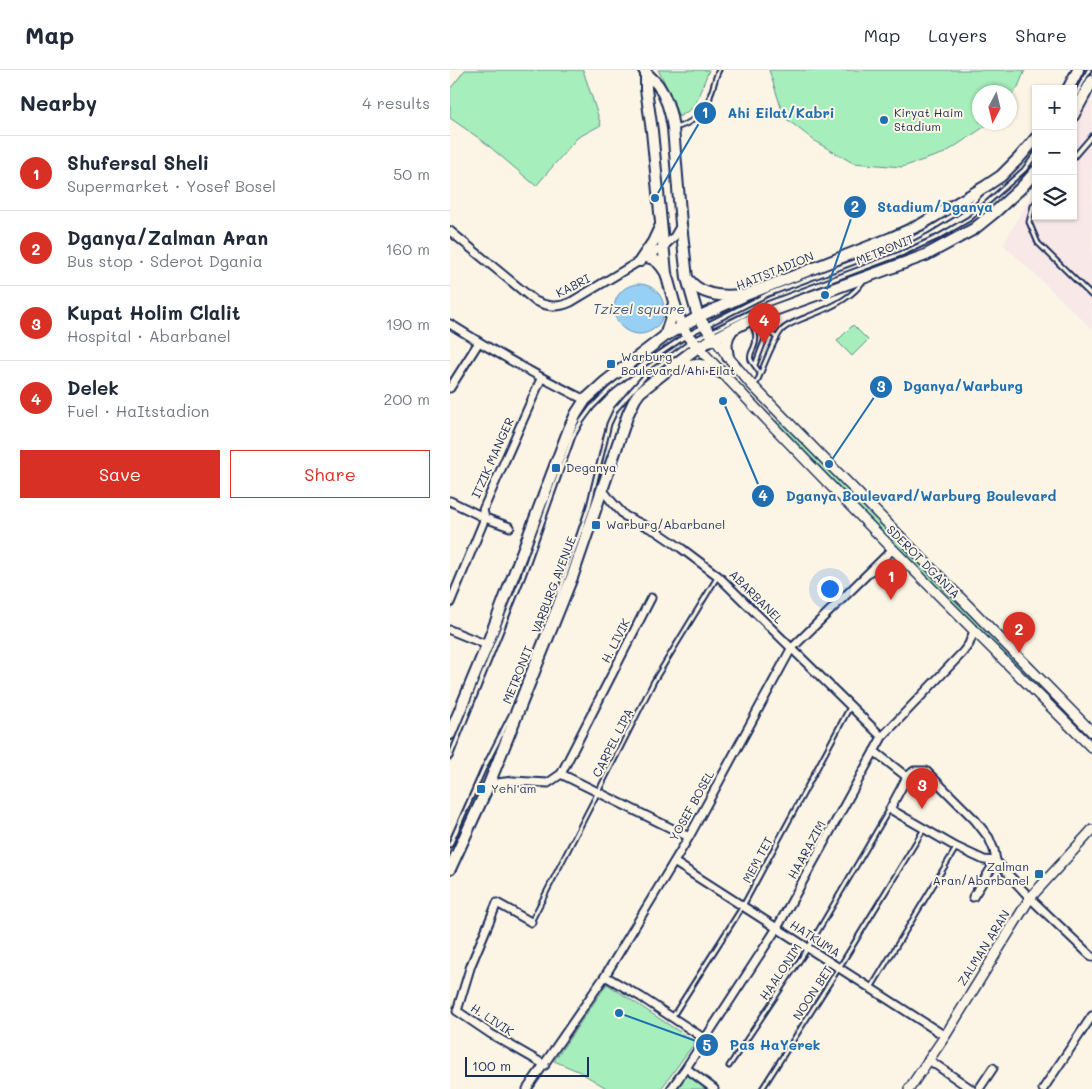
<!DOCTYPE html>
<meta charset="utf-8">
<style>
:root{--surface:#fff;--page:#f6f6f7;--text:#1f2937;--muted:#747a83;--line:#e0e1e3;--accent:#d93025}
body{margin:0;font-family:Mali,sans-serif;background:var(--page);color:var(--text)}
.controls{position:absolute;right:15px;top:15px;display:grid;overflow:hidden;border-radius:0px;box-shadow:0 1px 4px #0004}
.controls button{width:45px;height:45px;display:grid;place-items:center;padding:0;border:0;border-bottom:1px solid var(--line);background:var(--surface);color:var(--text);font:25px sans-serif}
.compass{position:absolute;left:522px;top:15px;width:45px;height:45px;border-radius:50%;background:var(--surface);box-shadow:0 1px 4px #0004;rotate:187deg}
.scale{position:absolute;left:15px;bottom:12px;width:124px;box-sizing:border-box;padding-left:5px;border:2px solid #1b2f5e;border-top:0;font-size:14px;line-height:18px;white-space:nowrap;color:#1b2f5e;-webkit-text-stroke:4px #fcf5e5;paint-order:stroke}
.you{position:absolute;left:379px;top:518px;width:18px;height:18px;margin:-12px;border:4px solid #fff;border-radius:50%;background:#1a73e8;box-shadow:0 0 0 8px #1a73e833}
.badge{display:grid;place-items:center;width:32px;height:32px;border-radius:50%;background:var(--accent);color:#fff;font-size:16px;font-weight:700}
.pin{position:absolute;translate:-50% -41px;filter:drop-shadow(0 1px 2px #0008)}
.pin::after{content:'';position:absolute;top:26px;width:18px;height:15px;background:inherit;clip-path:polygon(0 0,100% 0,50% 100%)}
.list{margin:0;padding:0;list-style:none}
h2{display:flex;justify-content:space-between;align-items:center;height:65px;margin:0;padding:0 20px;font-size:21px}
h2 small{font-size:16px;font-weight:400;color:var(--muted)}
.list li{display:grid;grid-template-columns:32px 1fr auto;gap:15px;align-items:center;box-sizing:border-box;height:75px;padding:0 20px;border-top:1px solid var(--line)}
.list b{display:block;font-size:19px;white-space:nowrap}
.list p{margin:0;font-size:16px;white-space:nowrap;color:var(--muted)}
.list em{font-size:16px;font-style:normal;color:var(--muted)}
.actions{display:flex;gap:10px;padding:15px 20px}
.actions a{flex:1;padding:11px 0;border:1px solid var(--accent);border-radius:0px;text-align:center;font-size:18px;color:var(--accent)}
.actions .main{background:var(--accent);color:#fff}
.icon{flex:none;width:28px;height:28px;fill:none;stroke:currentColor;stroke-width:2;stroke-linecap:round;stroke-linejoin:round}
.map{position:relative;flex:none;width:642px;height:1019px;overflow:hidden}
header{display:flex;align-items:center;gap:30px;box-sizing:border-box;height:70px;padding:0 25px;background:var(--surface);border-bottom:1px solid var(--line)}
header strong{font-size:24px}
nav{display:flex;gap:28px;margin-inline-start:auto;font-size:18px}
main{display:flex}
aside{flex:1;background:var(--surface)}
.map>svg:first-child{display:block}
</style>
<header>
<strong>Map</strong>
<nav><a>Map</a><a>Layers</a><a>Share</a></nav>
</header>
<main>
<aside>
<h2>Nearby<small>4 results</small></h2>
<ul class="list">
<li><span class="badge">1</span><div><b>Shufersal Sheli</b><p>Supermarket · Yosef Bosel</p></div><em>50 m</em></li>
<li><span class="badge">2</span><div><b>Dganya/Zalman Aran</b><p>Bus stop · Sderot Dgania</p></div><em>160 m</em></li>
<li><span class="badge">3</span><div><b>Kupat Holim Clalit</b><p>Hospital · Abarbanel</p></div><em>190 m</em></li>
<li><span class="badge">4</span><div><b>Delek</b><p>Fuel · HaItstadion</p></div><em>200 m</em></li>
</ul>
<div class="actions"><a class="main">Save</a><a>Share</a></div>
</aside>
<div class="map">
<svg width="642" height="1019" viewBox="0 0 642 1019">
<rect width="100%" height="100%" fill="#fcf5e5"/>
<filter id="ink" filterUnits="userSpaceOnUse"><feTurbulence type="fractalNoise" baseFrequency=".02" numOctaves="2"/><feDisplacementMap in="SourceGraphic" scale="10" xChannelSelector="R" yChannelSelector="G"/><feConvolveMatrix kernelMatrix="1 2 1 2 8 2 1 2 1" color-interpolation-filters="sRGB"/></filter>
<g filter="url(#ink)">
<path fill="#f8e8e8" d="M642,20V259L553,174L586,117V146H623V53Z"/>
<path fill="#a6eebb" stroke="#608e8c" d="M15,0H133L151,55L127,68L86,116L33,71L0,48V19Z
M208,0H259L244,37L229,47L213,9Z
M319,0H575L568,17L560,27V22H530V52L538,53L534,57L495,83L452,97L403,93L366,72L334,47Z
M403,255L418,270L402,286L387,271Z
M332,347L642,666V675L323,354Z
M157,914L245,972L211,1019H158L128,1001L104,991Z
M237,1003L258,1019H225Z"/>
<path fill="#96d0f5" stroke="#6590b9" d="M164 239a25 25 0 1 1 50 0a25 25 0 1 1-50 0Z"/>
<g fill="none" stroke-linecap="round" stroke-linejoin="round">
<g stroke="#1b2f5e" stroke-width="7">
<path id="service" d="M623,30L639,0
M224,58C235,56 248,48 255,39C258,35 260,28 261,23C264,16 265,7 269,0
M623,88L642,66
M586,132L583,136L579,152L588,173L642,226
M301,253C306,259 307,270 304,277C302,282 299,285 301,290C303,294 308,299 310,304
M305,259L318,261L327,268
M305,295L318,261
M303,314L307,312C313,298 323,270 332,260C339,253 350,250 359,246C378,239 403,228 413,211
M0,687L73,506L123,366L131,352L142,337L159,320L175,307L237,265L318,224L450,175L477,161L500,147L523,132L530,124
M0,775L34,698L63,641L106,532L139,436L159,354L166,339L180,323L196,305L242,271L317,234L453,183L488,167L519,149L574,100L586,84
M81,852L148,722L204,611L268,506
M421,918L506,778
M223,946L293,836L400,637
M279,996L358,878L439,740
M312,1019L389,898L474,759"/>
</g>
<g stroke="#1b2f5e" stroke-width="11">
<path id="minor" d="M0,161L85,231C98,237 108,238 121,232L213,177L224,167L231,155
M0,254C44,282 89,307 135,330
M0,318L29,272
M152,419L162,432L175,446L206,461L231,478L268,506L432,667
M0,431L35,448L60,457
M0,533L35,448L33,440L91,309
M0,560L37,575
M424,681L457,707L440,739L506,777L534,790L546,791
M111,704L201,528
M457,707L464,701H476L525,750L539,768L544,780L546,791L580,828L642,887
M39,714L63,711L98,713L111,704L239,767
M224,792L495,966
M523,827L546,791
M81,852L47,833L21,895L7,941L41,964L95,995
M155,906L191,927L255,969
M479,990L521,1019
M236,998L264,1019
M77,1019L155,906L239,767L341,579L443,479
M221,1019L236,998L327,858L432,667L513,582L519,574L524,561
M529,1019L543,998
M593,1019L642,946"/>
</g>
<g stroke="#1b2f5e" stroke-width="12">
<path id="tertiary" d="M265,269L278,287L301,314L642,662
M248,277C376,414 509,546 642,678
M459,1019L495,966L580,828L642,760"/>
</g>
<g stroke="#1b2f5e" stroke-width="14">
<path id="secondary" d="M194,0C198,6 204,10 208,15C217,28 221,43 223,58L231,154L237,208L248,247L265,269
M196,3V19L202,61L216,203L224,232L232,256L237,265L248,277
M618,19L628,0
M623,46L642,11
M196,187C206,188 211,195 216,203
M190,191L203,172L210,157
M239,210C251,225 272,227 290,225
M215,266L221,248L223,236
M278,287C276,276 275,269 282,260
M223,297C243,293 255,293 272,303
M0,664L37,575L119,359L126,344L135,330L156,311L215,266L248,247L298,224L441,168L470,155L536,116L551,106L569,88L586,68
M0,799L39,714L123,505L178,344L185,329L190,322L220,298L248,277L296,252L319,242L427,203L476,185L524,159L545,142L571,118L586,101"/>
</g>
<use href="#service" stroke="#fcf5e5" stroke-width="3"/>
<use href="#minor" stroke="#fcf5e5" stroke-width="7"/>
<use href="#tertiary" stroke="#fcf5e5" stroke-width="9"/>
<use href="#secondary" stroke="#fcf5e5" stroke-width="10"/>
</g>
</g>
<g fill="#1f6fb2" stroke="#fcf5e5" stroke-width="2">
<circle cx="434" cy="50" r="5"/>
<rect x="156" y="289" width="10" height="10" rx="2.5"/>
<rect x="101" y="393" width="10" height="10" rx="2.5"/>
<rect x="141" y="450" width="10" height="10" rx="2.5"/>
<rect x="26" y="714" width="10" height="10" rx="2.5"/>
<rect x="584" y="799" width="10" height="10" rx="2.5"/>
</g>
<g text-anchor="middle" stroke-width="4" stroke-linejoin="round" paint-order="stroke">
<g font-size="12" fill="#1b2f5e" stroke="#fcf5e5" text-anchor="start">
<text x="444" y="47">Kiryat Haim<tspan x="444" dy="14">Stadium</tspan></text>
<text x="171" y="291">Warburg<tspan x="171" dy="14">Boulevard/Ahi Eilat</tspan></text>
<text x="116" y="402">Deganya</text>
<text x="156" y="459">Warburg/Abarbanel</text>
<text x="41" y="723">Yehi'am</text>
<text x="579" y="801" text-anchor="end">Zalman<tspan x="579" dy="14">Aran/Abarbanel</tspan></text>
</g>
<g font-size="12" fill="#1b2f5e" stroke="#fcf5e5">
<text transform="translate(435 180) rotate(-22)" y="4">METRONIT</text>
<text transform="translate(325 201) rotate(-22)" y="4">HAITSTADION</text>
<text transform="translate(123 216) rotate(-27)" y="4">KABRI</text>
<text transform="translate(43 388) rotate(-66)" y="4">ITZIK MANGER</text>
<text transform="translate(473 492) rotate(45)" y="4">SDEROT DGANIA</text>
<text transform="translate(104 515) rotate(-69)" y="4">VARBURG AVENUE</text>
<text transform="translate(306 527) rotate(45)" y="4">ABARBANEL</text>
<text transform="translate(166 571) rotate(-63)" y="4">H. LIVIK</text>
<text transform="translate(68 605) rotate(-68)" y="4">METRONIT</text>
<text transform="translate(163 673) rotate(-63)" y="4">CARPEL LIPA</text>
<text transform="translate(242 736) rotate(-61)" y="4">YOSEF BOSEL</text>
<text transform="translate(357 780) rotate(-61)" y="4">HAARAZIM</text>
<text transform="translate(308 790) rotate(-62)" y="4">MEM TET</text>
<text transform="translate(365 869) rotate(33)" y="4">HATKUMA</text>
<text transform="translate(534 878) rotate(-58)" y="4">ZALMAN ARAN</text>
<text transform="translate(331 902) rotate(-56)" y="4">HAALONIM</text>
<text transform="translate(363 923) rotate(-57)" y="4">NOON BET</text>
<text transform="translate(42 950) rotate(33)" y="4">H. LIVIK</text>
</g>
<g font-size="14" font-style="italic" fill="#3a5784" stroke="#fcf5e5">
<text x="189" y="244">Tzizel square</text>
</g>
</g>
<path fill="none" stroke="#1f6fb2" stroke-width="2" d="M205 128L255 43M375 225L405 137M379 394L431 317M273 331L313 426M169 943L257 975"/>
<g fill="#1f6fb2" stroke="#fcf5e5" stroke-width="2">
<circle cx="205" cy="128" r="5"/>
<circle cx="375" cy="225" r="5"/>
<circle cx="379" cy="394" r="5"/>
<circle cx="273" cy="331" r="5"/>
<circle cx="169" cy="943" r="5"/>
<circle cx="255" cy="43" r="12"/>
<circle cx="405" cy="137" r="12"/>
<circle cx="431" cy="317" r="12"/>
<circle cx="313" cy="426" r="12"/>
<circle cx="257" cy="975" r="12"/>
</g>
<g font-size="15" text-anchor="middle" font-weight="bold" fill="#fff">
<text x="255" y="48">1</text>
<text x="405" y="142">2</text>
<text x="431" y="322">3</text>
<text x="313" y="431">4</text>
<text x="257" y="981">5</text>
</g>
<g font-size="14" text-anchor="middle" font-weight="bold" fill="#1f6fb2" stroke="#fcf5e5" stroke-width="4" stroke-linejoin="round" paint-order="stroke">
<text x="331" y="48">Ahi Eilat/Kabri</text>
<text x="485" y="142">Stadium/Dganya</text>
<text x="513" y="321">Dganya/Warburg</text>
<text x="471" y="431">Dganya Boulevard/Warburg Boulevard</text>
<text x="325" y="980">Pas HaYerek</text>
</g>
</svg>
<div class="controls">
<button>+</button>
<button>−</button>
<button><svg class="icon" aria-label="layers" viewBox="0 0 24 24"><path d="M12 4l9 5-9 5-9-5zM3 14l9 5 9-5"/></svg></button>
</div>
<svg class="compass" viewBox="-18 -18 36 36"><path d="M0-13l5 13h-10z" fill="#e53935"/><path d="M0 13l5-13h-10z" fill="#747a83"/></svg>
<div class="scale">100 m</div>
<div class="you"></div>
<div class="pin badge" style="left:441px;top:530px">1</div>
<div class="pin badge" style="left:569px;top:583px">2</div>
<div class="pin badge" style="left:472px;top:739px">3</div>
<div class="pin badge" style="left:314px;top:274px">4</div>
</div>
</main>
